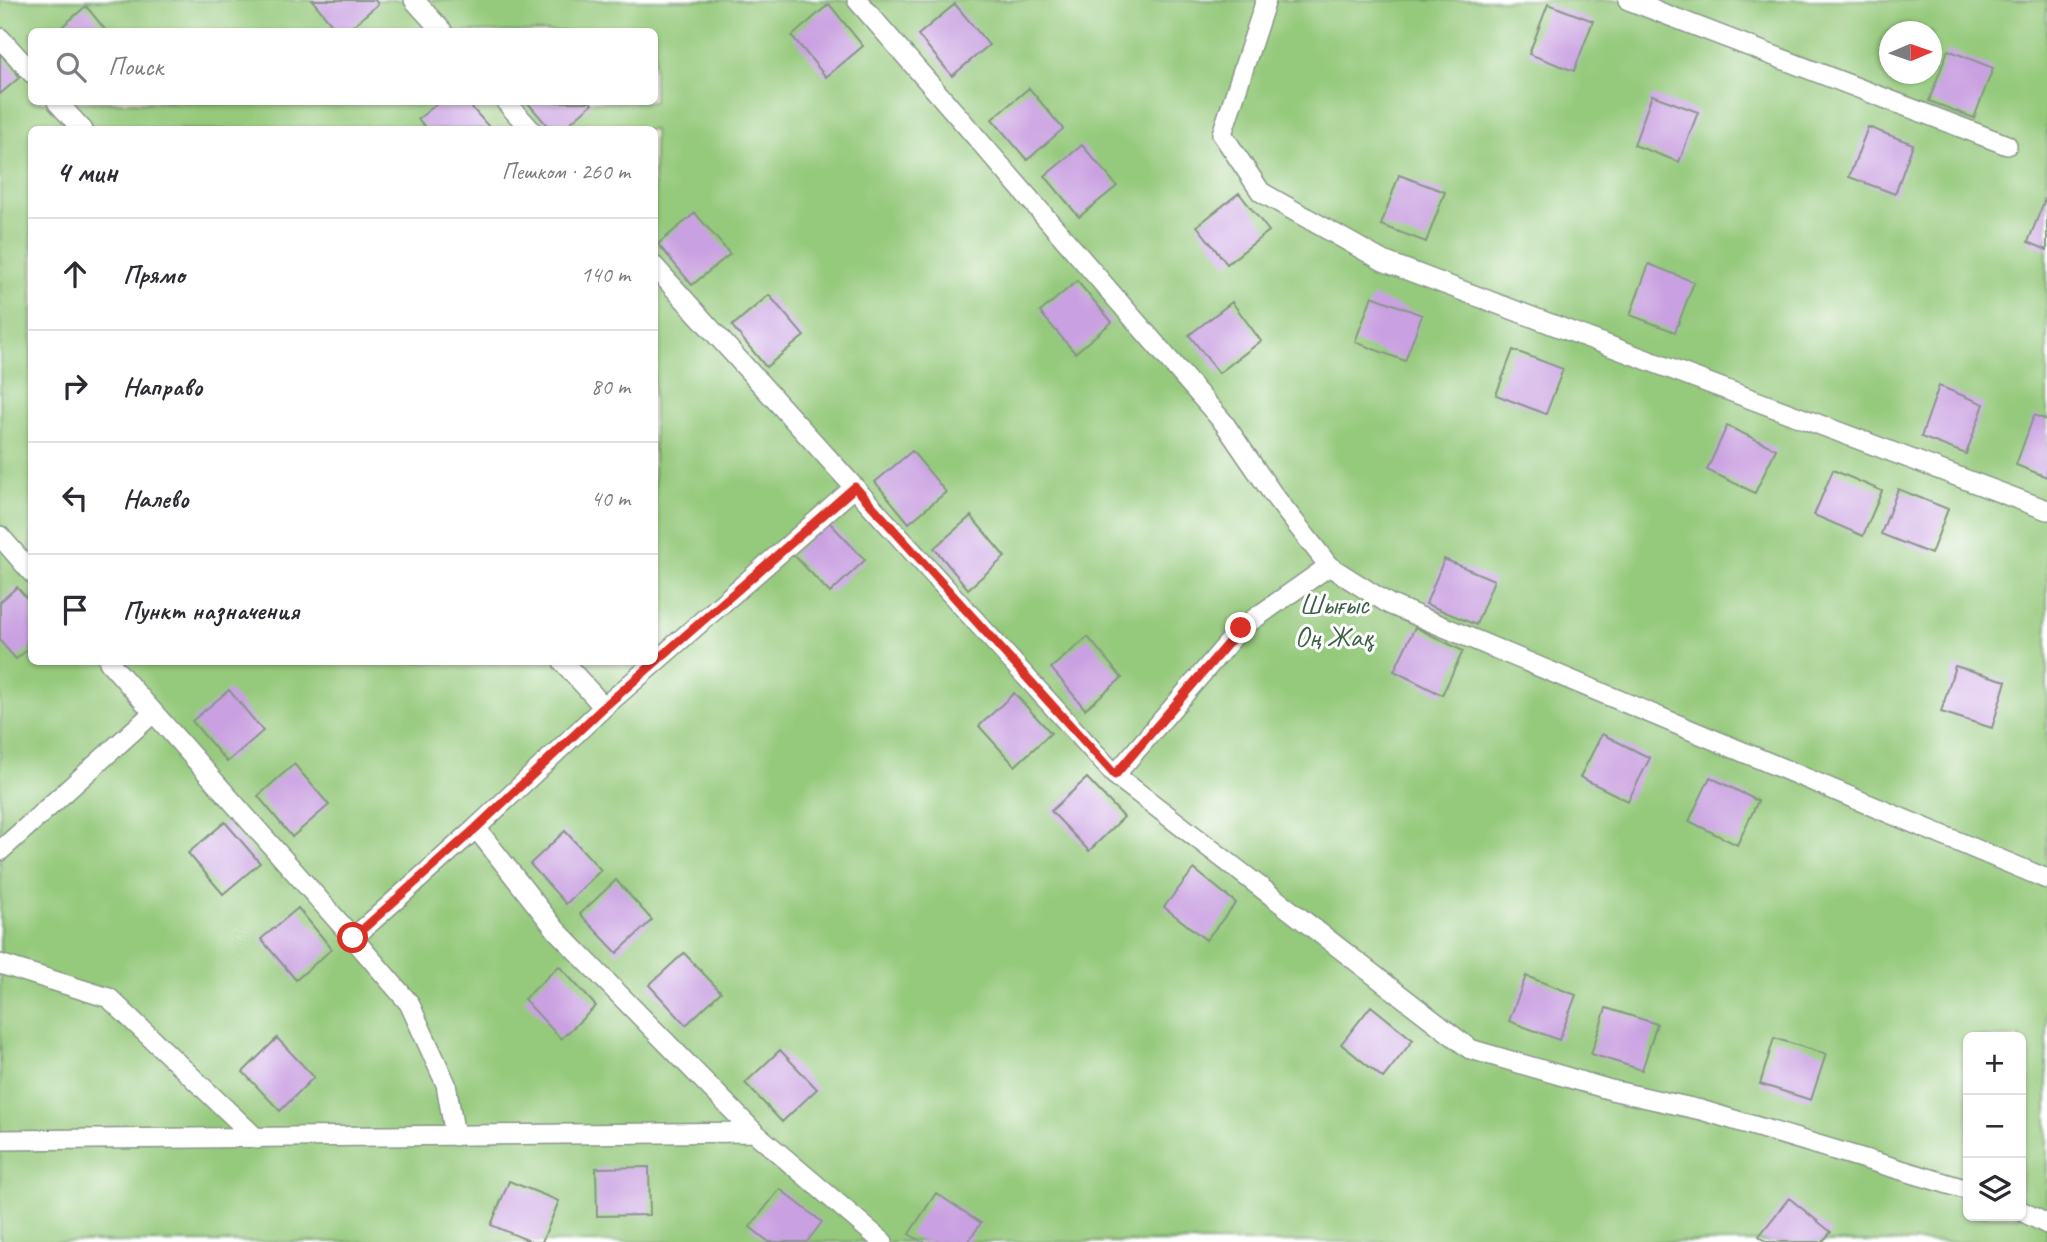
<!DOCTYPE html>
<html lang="ru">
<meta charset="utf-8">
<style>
:root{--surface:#fff;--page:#f2f2f3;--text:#2b2b33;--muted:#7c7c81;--line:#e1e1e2}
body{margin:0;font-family:Caveat,sans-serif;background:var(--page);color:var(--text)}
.controls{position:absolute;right:21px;bottom:21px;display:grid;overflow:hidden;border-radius:10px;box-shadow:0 2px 5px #0004}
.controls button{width:63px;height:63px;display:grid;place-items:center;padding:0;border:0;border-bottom:2px solid var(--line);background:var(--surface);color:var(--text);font:35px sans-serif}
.compass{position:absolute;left:1879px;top:21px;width:63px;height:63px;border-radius:50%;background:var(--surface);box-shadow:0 2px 5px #0004;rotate:88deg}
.stop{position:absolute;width:21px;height:21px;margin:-16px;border:5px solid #d93025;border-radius:50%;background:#fff}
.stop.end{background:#d93025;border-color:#fff;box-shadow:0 2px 7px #0008}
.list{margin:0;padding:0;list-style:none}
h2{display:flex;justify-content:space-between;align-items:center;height:91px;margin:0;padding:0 28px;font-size:30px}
h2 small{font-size:23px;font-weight:400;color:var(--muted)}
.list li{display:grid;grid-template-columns:46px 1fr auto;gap:21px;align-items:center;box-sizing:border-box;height:112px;padding:0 28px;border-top:2px solid var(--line)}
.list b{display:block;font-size:26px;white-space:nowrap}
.list em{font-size:23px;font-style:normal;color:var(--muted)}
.icon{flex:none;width:38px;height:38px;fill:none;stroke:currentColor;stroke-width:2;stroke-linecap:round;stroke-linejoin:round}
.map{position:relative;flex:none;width:2047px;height:1242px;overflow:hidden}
.search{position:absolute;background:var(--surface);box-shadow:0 2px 5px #0004;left:28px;top:28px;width:630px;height:77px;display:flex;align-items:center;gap:18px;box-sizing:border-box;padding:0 24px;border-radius:10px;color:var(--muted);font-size:26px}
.panel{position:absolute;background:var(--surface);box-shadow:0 2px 5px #0004;left:28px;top:126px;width:630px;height:539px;border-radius:10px}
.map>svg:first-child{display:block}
</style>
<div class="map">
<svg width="2047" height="1242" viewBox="0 0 2047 1242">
<rect width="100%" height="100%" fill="#fff"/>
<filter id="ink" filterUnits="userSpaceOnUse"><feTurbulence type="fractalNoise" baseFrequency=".0143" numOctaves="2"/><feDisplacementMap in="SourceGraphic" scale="14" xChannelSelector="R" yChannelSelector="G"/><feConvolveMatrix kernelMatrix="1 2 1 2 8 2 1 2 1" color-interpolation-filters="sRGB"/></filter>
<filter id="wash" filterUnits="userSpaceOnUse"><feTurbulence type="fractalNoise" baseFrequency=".00686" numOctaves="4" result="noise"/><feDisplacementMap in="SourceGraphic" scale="28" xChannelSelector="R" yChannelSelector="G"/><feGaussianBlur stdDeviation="1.57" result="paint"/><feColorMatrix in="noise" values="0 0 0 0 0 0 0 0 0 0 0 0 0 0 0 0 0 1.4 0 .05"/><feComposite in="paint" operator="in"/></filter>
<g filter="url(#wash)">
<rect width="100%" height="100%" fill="#f2eedb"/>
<path fill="#95c97b" stroke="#5a8358" stroke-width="2" fill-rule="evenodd" d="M0,0H2047V1242H0ZM32,32H654V102H32ZM1890,32H1932V74H1890ZM32,130H654V662H32ZM1968,1037H2021V1216H1968Z"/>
<g id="blocks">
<path fill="#c9a0e1" d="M312,0H375L378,4L346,32H338Z
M829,4L863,46L826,77L792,36Z
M955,4L989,45L952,76L918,35Z
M1548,4L1593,21L1574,71L1529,54Z
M86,6L107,32H56Z
M1948,50L1993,68L1974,118L1929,101Z
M0,53L20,77L0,94Z
M1029,88L1063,129L1027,160L992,119Z
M1652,95L1698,112L1679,162L1634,145Z
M439,102H467L490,128L428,130L418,119Z
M527,102H590L592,104L562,130H551Z
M1868,127L1913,144L1895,194L1849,177Z
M1082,145L1117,186L1079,217L1045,176Z
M1399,175L1445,192L1426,242L1381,225Z
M1239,193L1269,231L1227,264L1197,226Z
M2047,194V250L2028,242Z
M695,213L730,254L692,285L658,244Z
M1649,264L1694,282L1675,332L1630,315Z
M1077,281L1112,322L1075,353L1040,312Z
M769,295L804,336L766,367L732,326Z
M1372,296L1422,315L1405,361L1355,342Z
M1232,302L1261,341L1219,373L1189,335Z
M1513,350L1563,369L1546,414L1496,395Z
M1939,386L1984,404L1966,454L1921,437Z
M2034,415L2047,420V477L2016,465Z
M1727,426L1776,449L1755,493L1707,470Z
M912,451L946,492L909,523L875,482Z
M1833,470L1882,491L1863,536L1814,515Z
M1898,489L1948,509L1931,554L1881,534Z
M971,516L1005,557L968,589L934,548Z
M828,521L865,560L830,593L793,554Z
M1444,559L1494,580L1476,625L1426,604Z
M17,587L32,604V646L16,659L0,641V602Z
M1415,627L1463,651L1442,695L1394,671Z
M1088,637L1122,678L1085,709L1051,668Z
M1955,666L2006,681L1992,728L1941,712Z
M229,690L263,731L227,762L192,721Z
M1014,693L1051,733L1015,766L979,726Z
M1602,734L1650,758L1628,801L1580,777Z
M294,764L329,805L292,837L258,796Z
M1710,777L1758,801L1737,845L1689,821Z
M1087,778L1124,817L1089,851L1051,811Z
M225,822L260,863L223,894L188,853Z
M565,831L601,870L566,904L530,864Z
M1194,869L1236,903L1206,940L1164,907Z
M616,880L652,920L617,953L580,914Z
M298,908L332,949L296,980L261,939Z
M684,953L721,992L686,1025L649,985Z
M559,966L596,1006L561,1039L524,999Z
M1526,976L1576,995L1559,1040L1509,1021Z
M1371,1006L1413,1040L1383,1078L1341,1044Z
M1606,1008L1657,1024L1642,1070L1591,1054Z
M277,1038L314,1077L280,1111L243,1072Z
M1774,1038L1826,1054L1811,1100L1760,1084Z
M780,1050L817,1089L782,1122L745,1083Z
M649,1167L650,1215L597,1216L596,1168Z
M509,1181L559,1201L542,1242H532L491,1225Z
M780,1189L822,1222L807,1242H769L750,1227Z
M936,1193L981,1223L968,1242H922L909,1234Z
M1789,1198L1831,1232L1822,1242H1767L1759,1236Z"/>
</g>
</g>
<g filter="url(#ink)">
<use href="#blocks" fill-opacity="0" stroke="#889688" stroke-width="2"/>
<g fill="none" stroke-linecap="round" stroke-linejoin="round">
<g stroke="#889688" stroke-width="22">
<path id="service" d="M414,0L443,32
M857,0L1224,423L1272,493L1329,566L1389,604L2047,879
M1266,0L1222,134L1261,192L1383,261L2047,510
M1628,0L2007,145
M0,38L32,73
M57,102L83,130
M506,102L531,130
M654,266L1115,775L1470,1049L1611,1090L1701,1110L1968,1190
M0,536L32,573
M109,662L353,938
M563,662L604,707
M1115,775L1241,628L1329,566
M0,851L153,713
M0,964L109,998L257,1139
M754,1132L557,931L476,828L604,707L855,487
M455,1136L446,1084L409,1003L353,938L476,828
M0,1140L754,1132L883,1242
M2021,1211L2047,1224"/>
</g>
<use href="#service" stroke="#fff" stroke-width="19"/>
</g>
</g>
<g fill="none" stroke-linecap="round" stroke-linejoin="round" filter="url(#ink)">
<path stroke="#d93025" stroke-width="9" d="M353,938L476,828L604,707L855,487L1115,775L1241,628"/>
</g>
<g text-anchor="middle" stroke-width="6" stroke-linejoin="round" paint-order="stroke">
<g font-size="28" fill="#3c6046" stroke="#fff">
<text x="1334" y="614">Шығыс<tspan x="1334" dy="32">Оң Жақ</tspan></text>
</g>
</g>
</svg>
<div class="controls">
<button>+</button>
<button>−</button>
<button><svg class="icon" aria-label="layers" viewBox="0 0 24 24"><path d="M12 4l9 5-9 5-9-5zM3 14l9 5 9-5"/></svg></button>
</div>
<svg class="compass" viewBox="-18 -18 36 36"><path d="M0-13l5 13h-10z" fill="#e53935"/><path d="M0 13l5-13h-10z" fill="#7c7c81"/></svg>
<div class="stop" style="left:353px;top:938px"></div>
<div class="stop end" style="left:1241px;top:628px"></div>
<div class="search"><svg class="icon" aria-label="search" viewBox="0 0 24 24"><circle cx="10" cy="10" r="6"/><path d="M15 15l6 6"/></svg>Поиск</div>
<section class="panel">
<h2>4 мин<small>Пешком · 260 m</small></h2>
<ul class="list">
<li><svg class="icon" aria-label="ahead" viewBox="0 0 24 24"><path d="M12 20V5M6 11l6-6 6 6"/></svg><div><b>Прямо</b></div><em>140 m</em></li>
<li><svg class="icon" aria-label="right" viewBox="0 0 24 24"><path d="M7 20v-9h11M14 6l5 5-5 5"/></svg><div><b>Направо</b></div><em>80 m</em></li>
<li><svg class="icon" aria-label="left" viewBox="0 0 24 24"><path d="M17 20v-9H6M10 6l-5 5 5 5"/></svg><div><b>Налево</b></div><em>40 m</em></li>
<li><svg class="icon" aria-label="arrive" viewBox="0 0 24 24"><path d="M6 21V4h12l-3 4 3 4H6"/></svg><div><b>Пункт назначения</b></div></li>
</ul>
</section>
</div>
